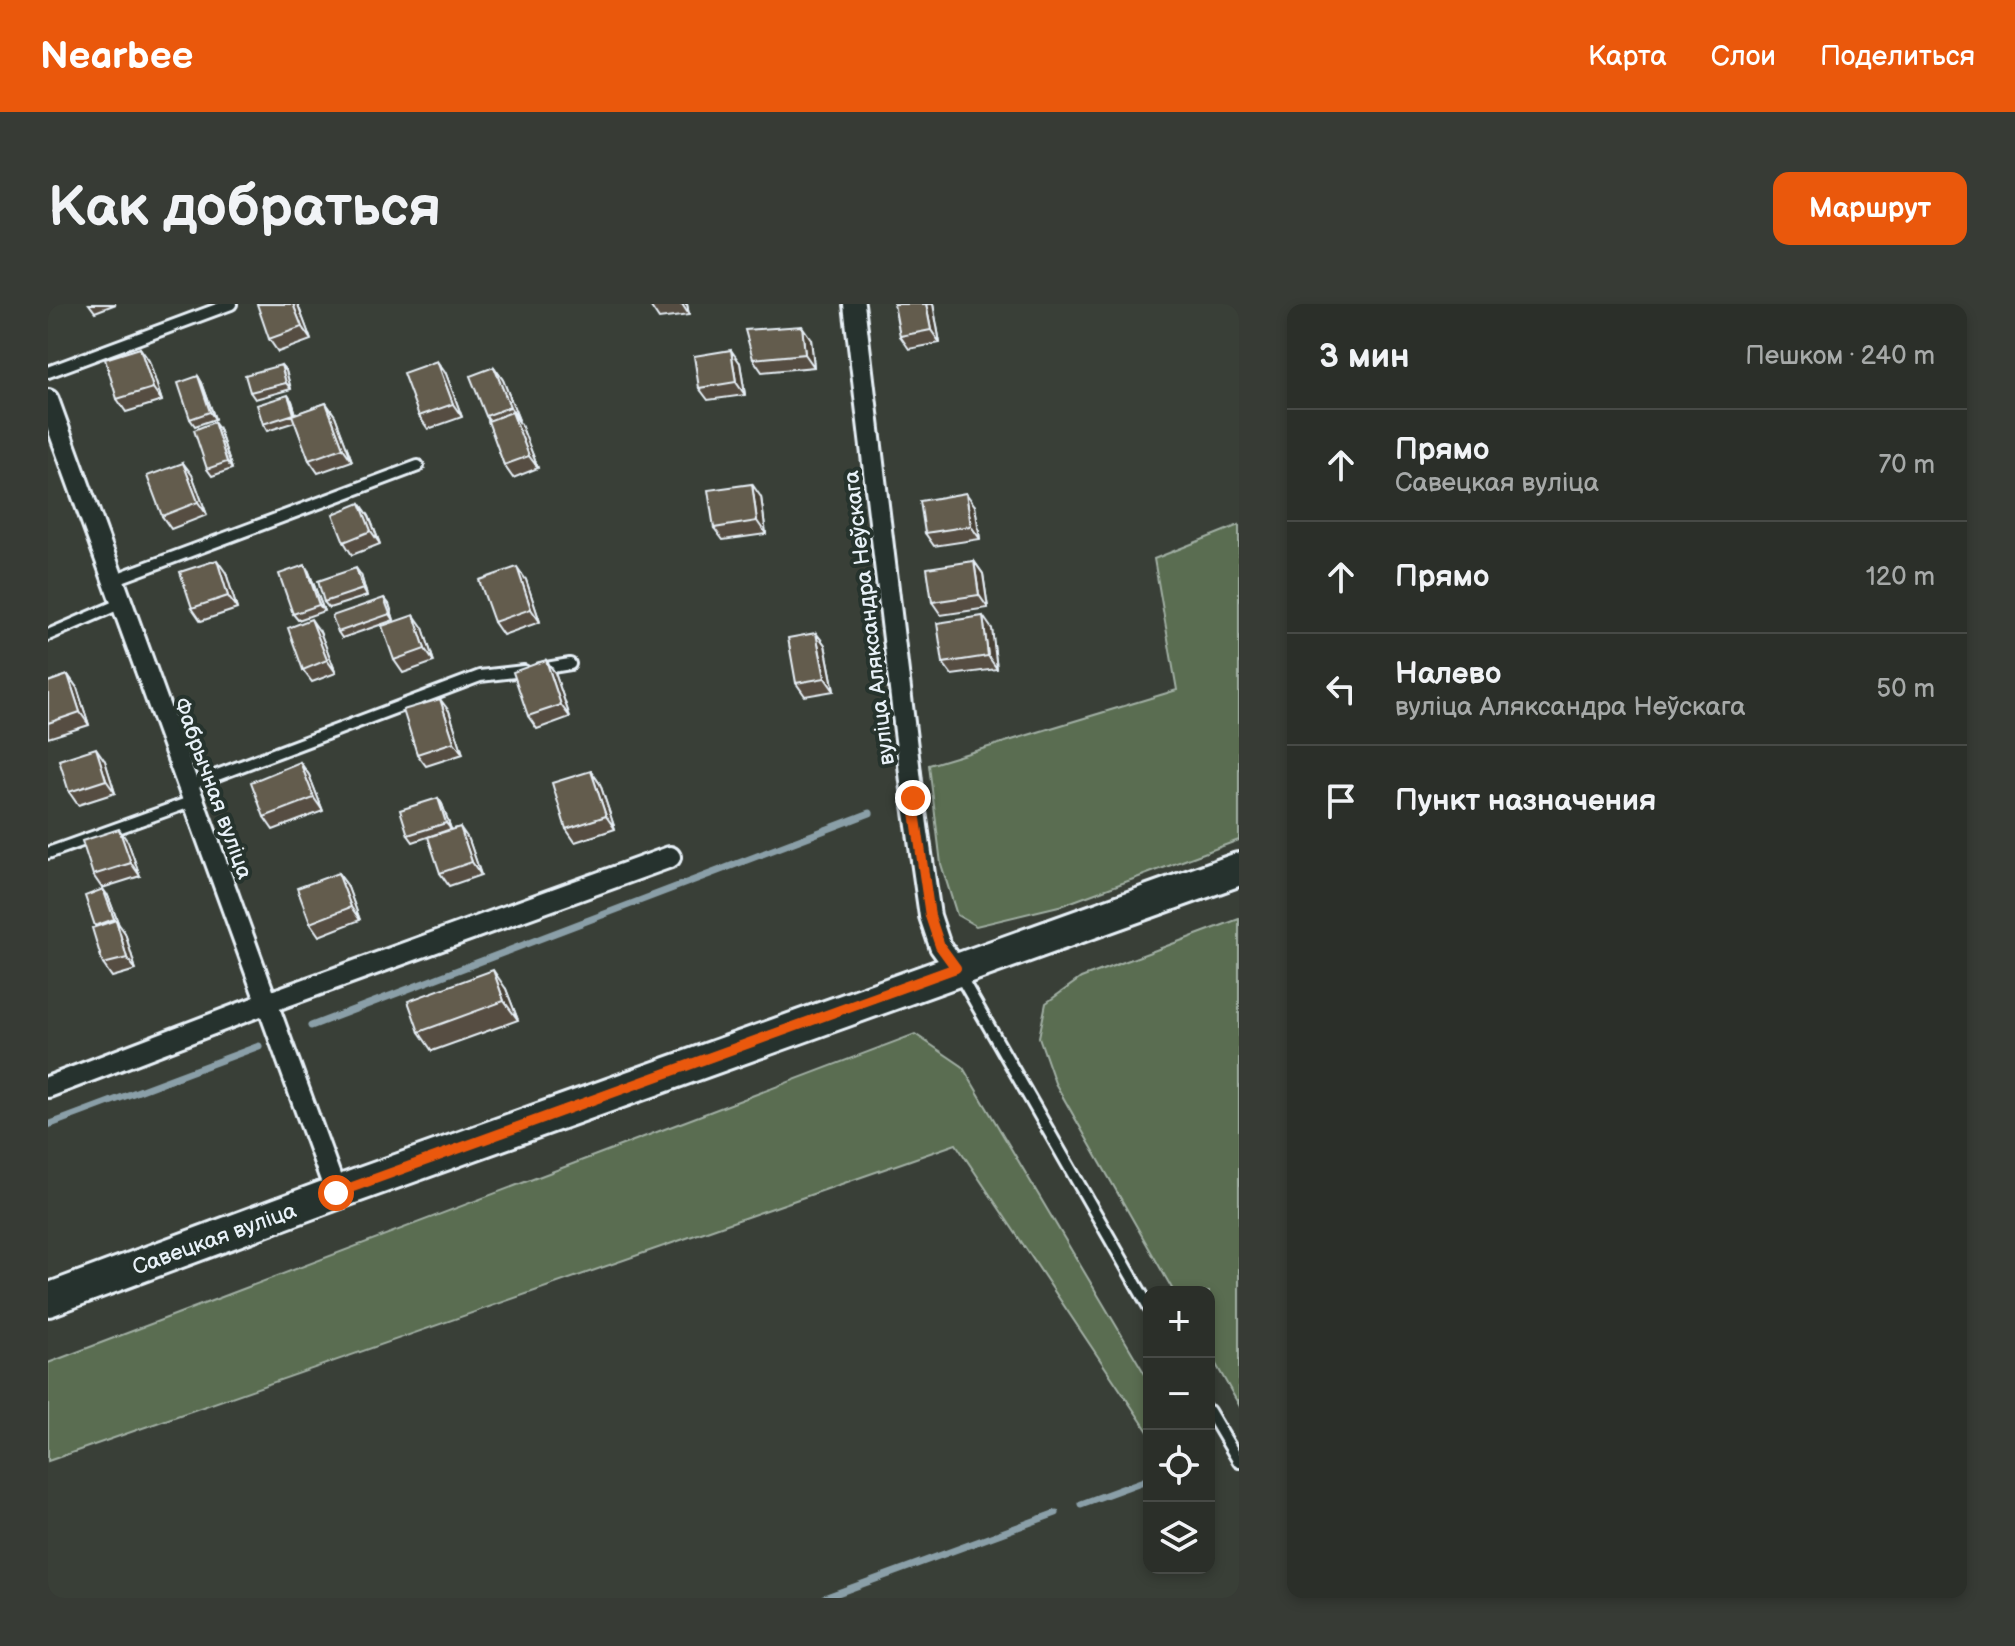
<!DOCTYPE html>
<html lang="ru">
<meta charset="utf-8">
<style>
:root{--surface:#2b2f29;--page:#373b35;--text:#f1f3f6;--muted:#a6a9a8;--line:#474a46;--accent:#ea580c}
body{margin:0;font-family:"Balsamiq Sans",sans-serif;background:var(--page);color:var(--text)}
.controls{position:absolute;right:24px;bottom:24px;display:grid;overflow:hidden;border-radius:16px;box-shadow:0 4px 12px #0003}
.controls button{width:72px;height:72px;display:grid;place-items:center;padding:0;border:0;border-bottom:2px solid var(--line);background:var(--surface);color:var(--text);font:40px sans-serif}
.stop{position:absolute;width:24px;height:24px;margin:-18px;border:6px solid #ea580c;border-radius:50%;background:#fff}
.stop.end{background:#ea580c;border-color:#fff;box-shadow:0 2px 8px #0008}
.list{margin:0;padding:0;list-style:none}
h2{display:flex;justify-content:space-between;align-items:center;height:104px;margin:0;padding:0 32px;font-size:34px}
h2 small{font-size:26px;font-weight:400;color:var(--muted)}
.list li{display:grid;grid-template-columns:52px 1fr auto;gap:24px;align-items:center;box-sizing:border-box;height:112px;padding:0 32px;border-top:2px solid var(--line)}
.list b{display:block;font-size:30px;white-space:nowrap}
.list p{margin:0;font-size:26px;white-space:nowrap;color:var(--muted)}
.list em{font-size:26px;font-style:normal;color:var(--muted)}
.icon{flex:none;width:44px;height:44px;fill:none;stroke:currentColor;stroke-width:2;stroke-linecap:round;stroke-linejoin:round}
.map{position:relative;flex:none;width:1191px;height:1294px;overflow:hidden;border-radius:16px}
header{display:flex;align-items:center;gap:48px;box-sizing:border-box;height:112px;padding:0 40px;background:var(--accent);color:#fff}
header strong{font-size:38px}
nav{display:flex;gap:44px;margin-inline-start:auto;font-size:28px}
.intro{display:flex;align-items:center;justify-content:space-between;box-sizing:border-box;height:192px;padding:0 48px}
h1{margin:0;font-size:56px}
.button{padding:20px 36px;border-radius:16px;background:var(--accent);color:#fff;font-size:28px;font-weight:700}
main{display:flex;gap:48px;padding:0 48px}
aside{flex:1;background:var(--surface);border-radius:16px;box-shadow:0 4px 12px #0003}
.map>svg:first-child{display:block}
</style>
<header>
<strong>Nearbee</strong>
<nav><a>Карта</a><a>Слои</a><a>Поделиться</a></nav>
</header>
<div class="intro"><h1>Как добраться</h1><a class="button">Маршрут</a></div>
<main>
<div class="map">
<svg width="1191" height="1294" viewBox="0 0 1191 1294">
<rect width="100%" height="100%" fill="#393f37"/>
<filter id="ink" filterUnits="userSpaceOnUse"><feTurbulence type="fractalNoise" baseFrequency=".0125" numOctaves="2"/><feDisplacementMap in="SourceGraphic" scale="16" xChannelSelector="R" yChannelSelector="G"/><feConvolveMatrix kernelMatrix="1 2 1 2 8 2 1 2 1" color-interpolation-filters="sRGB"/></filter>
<g filter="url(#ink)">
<path fill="#5a6d51" stroke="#a1afa4" stroke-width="2" d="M1191,221V536L1015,601L928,622L909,611L893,560L881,461L1129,386L1106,255Z
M1191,615V1101L1161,1048V988H1126L1007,779L991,733L998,699L1033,674Z
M867,730L914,762L1101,1077V1129L908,840L0,1157V1059Z"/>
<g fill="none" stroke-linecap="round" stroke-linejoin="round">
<path stroke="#8a9fa8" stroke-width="7" d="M263,722L822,509
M0,821L211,742
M1033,1200L1101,1175
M776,1294L1008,1209"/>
<g stroke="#e8f1f8" stroke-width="16">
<path id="lane" d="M0,68L183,0
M65,276L370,162
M0,331L74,299
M492,365L522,360
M140,482L432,372L476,367
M0,549L145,497
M911,670L1101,1003
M1161,1107L1191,1158"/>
</g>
<g stroke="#e8f1f8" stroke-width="26">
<path id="street" d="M806,0L865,494L882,612L892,642L908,664
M0,96L288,889
M0,783L219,699L622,553"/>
</g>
<g stroke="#e8f1f8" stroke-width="38">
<path id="primary" d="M0,996L288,889L1191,565"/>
</g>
<use href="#lane" stroke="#26332d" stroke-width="10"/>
<use href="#street" stroke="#26332d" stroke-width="20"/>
<use href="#primary" stroke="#26332d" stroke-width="32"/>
</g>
<path fill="#564e42" stroke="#e8f1f8" stroke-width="2" d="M41,0H68L47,8Z
M601,0H639L641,11L611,15Z
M885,0L892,39L861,45L852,32Z
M250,1L263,36L230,48L221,35Z
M763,35L766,63L714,68L705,55Z
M92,44L101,57L114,97L78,108L69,95Z
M692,59L697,91L660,96L651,84Z
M233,61L238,67L243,85L207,95L202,88Z
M446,63L455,76L471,116L470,117L473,121L490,164L465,174L456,161L441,117L438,112Z
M398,70L414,113L380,125L371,112Z
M150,72L154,79L167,115L147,122L142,115Z
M244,97L248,110L278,99L287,112L304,157L270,169L261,156L247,118L219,127L215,120Z
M171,125L184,165L164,172L159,165Z
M135,159L144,171L159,211L123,225L114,212Z
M713,193L718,230L675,236L666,224Z
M312,199L321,212L332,240L304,251L296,238Z
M927,202L932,235L886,242L877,229Z
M926,257L935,270L940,304L893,311L884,298Z
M261,268L276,307L250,316L245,310Z
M178,269L189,305L153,317L144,304Z
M313,271L319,292L281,304L276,298Z
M478,276L492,318L455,331L446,318Z
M336,294L341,300L346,316L294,334L290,328Z
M375,324L386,358L355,369L346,356Z
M944,325L949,365L904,371L895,359Z
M272,328L288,369L264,378L255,366Z
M768,329L777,341L786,387L757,392L748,379Z
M498,356L507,369L522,413L489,425L480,412Z
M20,371L29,384L41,421L0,434V378Z
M401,407L415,450L378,462L369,450Z
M57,457L67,489L30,501L21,488Z
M252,458L261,471L275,507L225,526L216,513Z
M543,467L552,480L567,525L527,538L518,525Z
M390,494L394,500L403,525L365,538L360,531Z
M421,536L433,571L401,582L392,569Z
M80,538L92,572L54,584L45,571Z
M290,569L299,581L312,616L271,632L262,619Z
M60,592L71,621L77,629L88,666L64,673L55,660L48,622Z
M458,685L470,716L384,747L371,728Z"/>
<path fill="#464036" stroke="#e8f1f8" stroke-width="2" d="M245,0H249L250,1L263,36L254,23Z
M634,0H639L641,11Z
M878,0H885L892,39L883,26Z
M754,22L763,35L766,63L757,50Z
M92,44L101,57L114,97L105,84Z
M683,46L692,59L697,91L688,78Z
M389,57L398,70L414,113L405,100Z
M233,61L238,67L243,85L238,79Z
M446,63L455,76L471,116L462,103Z
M150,72L154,79L167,115L162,108Z
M240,91L244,97L250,117L246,110Z
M278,99L287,112L304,157L295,144Z
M464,108L473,121L490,164L481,152Z
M166,118L171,125L184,165L179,158Z
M135,159L144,171L159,211L150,198Z
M704,180L713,193L718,230L709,217Z
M918,189L927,202L932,235L923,222Z
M312,199L321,212L332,240L323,227Z
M169,256L178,269L189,305L180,292Z
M926,257L935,270L940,304L931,291Z
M257,261L261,268L276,307L271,301Z
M469,263L478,276L492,318L483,305Z
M308,264L313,271L319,292L315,285Z
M336,294L341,300L346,316L342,310Z
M366,311L375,324L386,358L377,345Z
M935,312L944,325L949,365L940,352Z
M263,315L272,328L288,369L279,356Z
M768,329L777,341L786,387L777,374Z
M498,356L507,369L522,413L513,401Z
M20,371L29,384L41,421L32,408Z
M392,395L401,407L415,450L406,438Z
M48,444L57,457L67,489L58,476Z
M252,458L261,471L275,507L266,494Z
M543,467L552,480L567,525L558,512Z
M390,494L394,500L403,525L398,519Z
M412,523L421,536L433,571L424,558Z
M71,525L80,538L92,572L83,559Z
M290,569L299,581L312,616L303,603Z
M55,585L60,592L71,621L66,615Z
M68,616L77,629L88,666L79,654Z
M445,666L458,685L470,716L456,697Z"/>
<path fill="#645b4d" stroke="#e8f1f8" stroke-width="2" d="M209,0H245L254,23L221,35Z
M601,0H619L602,2Z
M846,0H878L883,26L852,32Z
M754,22L757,50L705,55L697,26Z
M92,44L105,84L69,95L57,55Z
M683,46L688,78L651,84L646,52Z
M389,57L405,100L371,112L355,69Z
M233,61L238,79L202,88L197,71Z
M446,63L462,103L438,112L422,72Z
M150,72L162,108L142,115L130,79Z
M240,91L246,110L215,120L209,101Z
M278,99L295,144L261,156L244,111Z
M464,108L481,152L456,161L440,117Z
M166,118L179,158L159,165L146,126Z
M135,159L150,198L114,212L99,172Z
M704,180L709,217L666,224L660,186Z
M918,189L923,222L877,229L872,197Z
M312,199L323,227L296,238L285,210Z
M169,256L180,292L144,304L132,268Z
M926,257L931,291L884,298L879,264Z
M257,261L271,301L245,310L231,270Z
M469,263L483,305L446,318L431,276Z
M308,264L315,285L276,298L270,277Z
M336,294L342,310L290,328L284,312Z
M366,311L377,345L346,356L334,322Z
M935,312L940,352L895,359L889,319Z
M263,315L279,356L255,366L240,324Z
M768,329L777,374L748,379L740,334Z
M498,356L513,401L480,412L465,368Z
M20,371L32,408L0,419V378Z
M392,395L406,438L369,450L355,406Z
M48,444L58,476L21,488L11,456Z
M252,458L266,494L216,513L203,478Z
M543,467L558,512L518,525L504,479Z
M390,494L398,519L360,531L352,506Z
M412,523L424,558L392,569L380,533Z
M71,525L83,559L45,571L34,537Z
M290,569L303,603L262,619L249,584Z
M55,585L66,615L47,622L37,592Z
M68,616L79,654L55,660L44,624Z
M445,666L456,697L371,728L360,697Z"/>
</g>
<g fill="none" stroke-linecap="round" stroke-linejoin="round" filter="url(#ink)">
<path stroke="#ea580c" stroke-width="10" d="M288,889L908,664L892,642L882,612L865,494"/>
</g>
<g text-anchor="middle" stroke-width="8" stroke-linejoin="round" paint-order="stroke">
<g font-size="22" fill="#e8f1f8" stroke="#26332d">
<text transform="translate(820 314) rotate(-97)" y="8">вуліца Аляксандра Неўскага</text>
<text transform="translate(166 484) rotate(70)" y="8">Фабрычная вуліца</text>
<text transform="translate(166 934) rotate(-20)" y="8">Савецкая вуліца</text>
</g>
</g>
</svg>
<div class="controls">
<button>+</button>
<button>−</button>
<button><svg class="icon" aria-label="locate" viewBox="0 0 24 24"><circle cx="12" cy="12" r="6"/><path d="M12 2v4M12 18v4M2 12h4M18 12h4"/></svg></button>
<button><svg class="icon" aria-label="layers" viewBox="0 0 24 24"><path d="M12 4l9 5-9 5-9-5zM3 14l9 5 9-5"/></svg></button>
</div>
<div class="stop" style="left:288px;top:889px"></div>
<div class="stop end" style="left:865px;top:494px"></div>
</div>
<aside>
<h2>3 мин<small>Пешком · 240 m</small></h2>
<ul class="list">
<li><svg class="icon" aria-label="ahead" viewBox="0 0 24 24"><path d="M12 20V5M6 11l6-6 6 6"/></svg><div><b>Прямо</b><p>Савецкая вуліца</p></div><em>70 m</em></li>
<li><svg class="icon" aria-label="ahead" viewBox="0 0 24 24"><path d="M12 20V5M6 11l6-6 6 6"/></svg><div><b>Прямо</b></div><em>120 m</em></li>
<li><svg class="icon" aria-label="left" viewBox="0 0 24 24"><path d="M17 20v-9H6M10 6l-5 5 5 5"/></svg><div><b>Налево</b><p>вуліца Аляксандра Неўскага</p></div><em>50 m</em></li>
<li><svg class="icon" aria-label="arrive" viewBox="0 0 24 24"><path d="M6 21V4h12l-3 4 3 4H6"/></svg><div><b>Пункт назначения</b></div></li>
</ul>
</aside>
</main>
